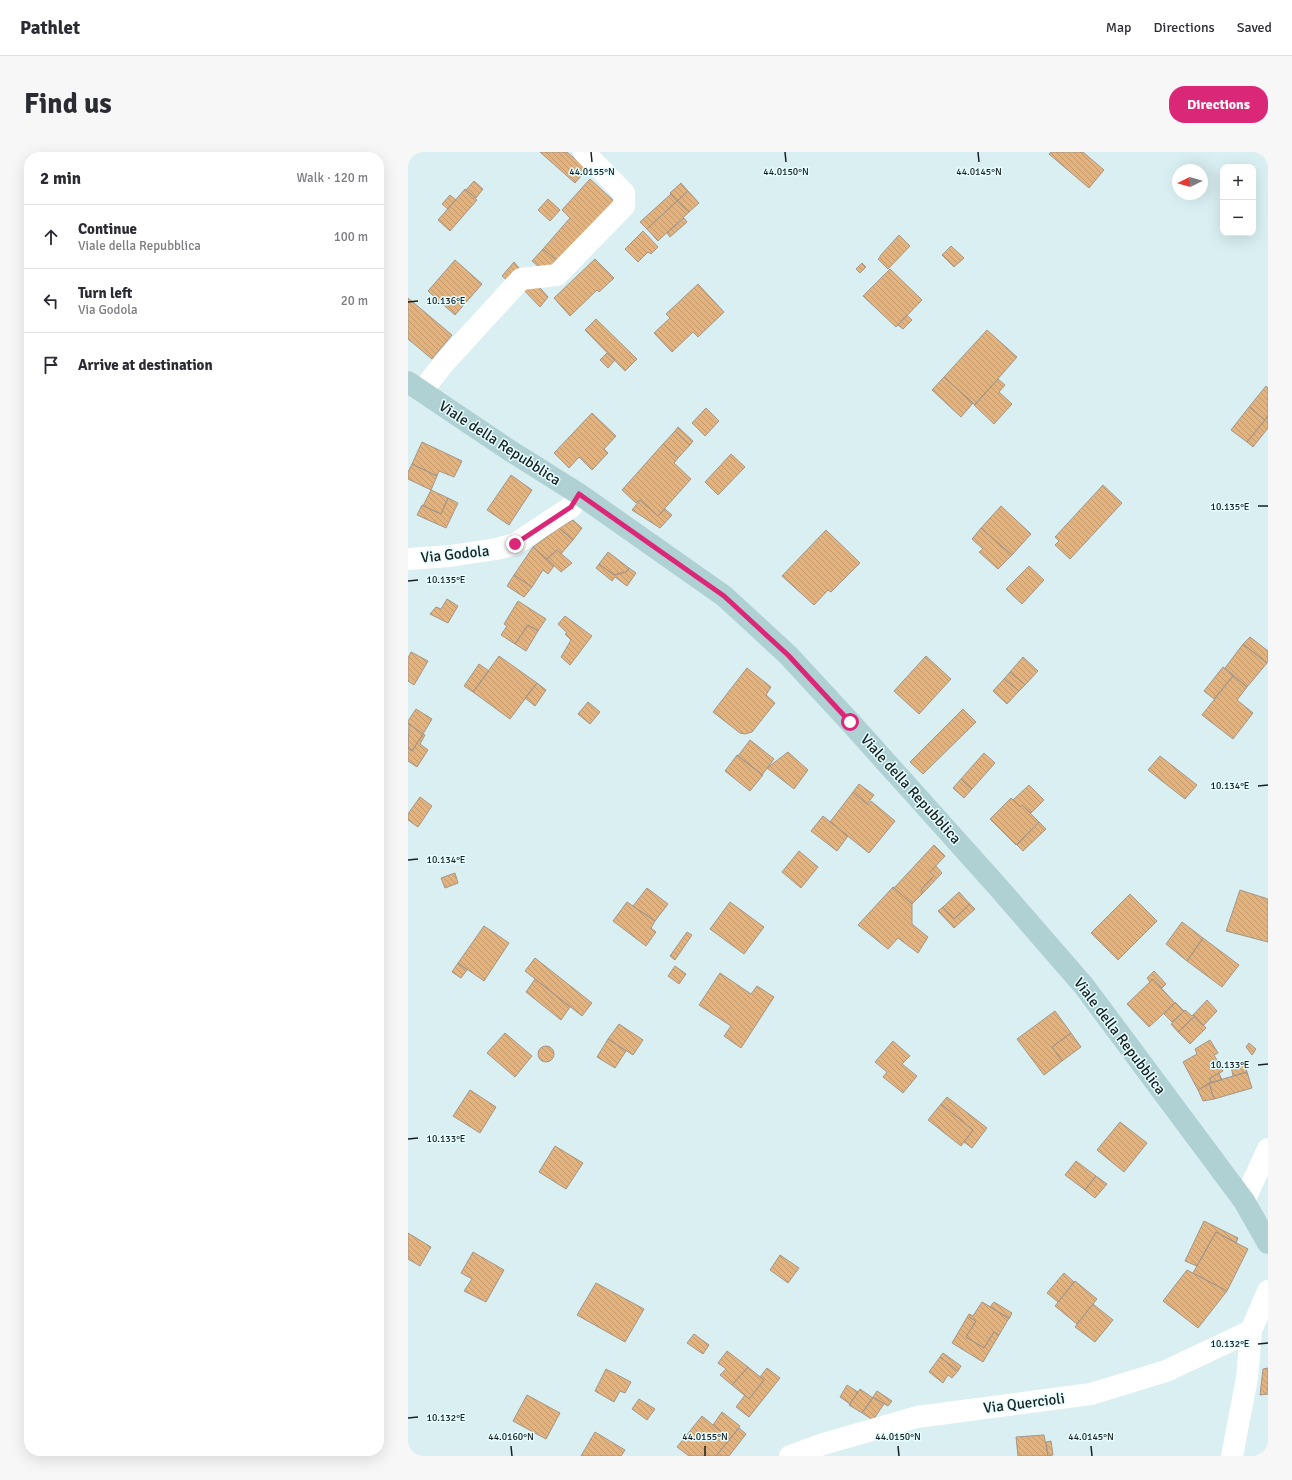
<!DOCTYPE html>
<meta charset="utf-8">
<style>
:root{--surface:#fff;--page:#f7f7f7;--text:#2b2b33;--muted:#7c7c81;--line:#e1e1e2;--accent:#db2777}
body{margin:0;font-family:Signika,sans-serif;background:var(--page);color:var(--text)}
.controls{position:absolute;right:12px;top:12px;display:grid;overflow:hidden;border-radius:8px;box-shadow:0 4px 16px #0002}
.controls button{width:36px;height:36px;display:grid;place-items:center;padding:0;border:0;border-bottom:1px solid var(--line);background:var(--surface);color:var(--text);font:20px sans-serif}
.compass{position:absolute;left:764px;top:12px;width:36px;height:36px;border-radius:50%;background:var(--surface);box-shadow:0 4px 16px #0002;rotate:265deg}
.stop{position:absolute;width:12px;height:12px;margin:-9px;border:3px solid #db2777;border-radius:50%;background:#fff}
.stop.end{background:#db2777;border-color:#fff;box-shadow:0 1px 4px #0008}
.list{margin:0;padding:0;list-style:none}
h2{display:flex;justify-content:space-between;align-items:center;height:52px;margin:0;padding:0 16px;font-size:17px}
h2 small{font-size:13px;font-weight:400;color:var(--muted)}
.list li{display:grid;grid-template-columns:26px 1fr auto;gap:12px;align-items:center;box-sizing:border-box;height:64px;padding:0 16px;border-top:1px solid var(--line)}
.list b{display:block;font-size:15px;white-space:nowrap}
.list p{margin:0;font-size:13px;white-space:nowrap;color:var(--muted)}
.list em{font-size:13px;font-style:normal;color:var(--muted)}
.icon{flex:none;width:22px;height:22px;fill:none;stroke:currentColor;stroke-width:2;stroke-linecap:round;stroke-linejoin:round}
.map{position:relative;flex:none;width:860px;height:1304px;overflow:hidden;border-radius:16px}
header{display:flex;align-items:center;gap:24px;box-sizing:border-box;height:56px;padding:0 20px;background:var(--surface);border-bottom:1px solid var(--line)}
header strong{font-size:19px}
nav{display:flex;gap:22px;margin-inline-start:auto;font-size:14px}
.intro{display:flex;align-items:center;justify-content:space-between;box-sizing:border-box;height:96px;padding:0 24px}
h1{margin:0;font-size:28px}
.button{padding:10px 18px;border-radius:16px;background:var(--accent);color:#fff;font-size:14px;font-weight:700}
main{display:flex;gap:24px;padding:0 24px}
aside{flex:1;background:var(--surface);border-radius:16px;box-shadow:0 4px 16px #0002}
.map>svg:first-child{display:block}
</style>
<header>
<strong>Pathlet</strong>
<nav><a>Map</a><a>Directions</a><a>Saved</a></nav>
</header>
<div class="intro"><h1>Find us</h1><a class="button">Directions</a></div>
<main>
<aside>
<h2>2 min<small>Walk · 120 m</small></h2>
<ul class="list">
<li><svg class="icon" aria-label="ahead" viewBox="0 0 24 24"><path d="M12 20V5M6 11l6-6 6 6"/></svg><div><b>Continue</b><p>Viale della Repubblica</p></div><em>100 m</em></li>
<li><svg class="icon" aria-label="left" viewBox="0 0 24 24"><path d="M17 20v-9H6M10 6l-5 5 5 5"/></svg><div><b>Turn left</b><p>Via Godola</p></div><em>20 m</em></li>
<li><svg class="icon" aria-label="arrive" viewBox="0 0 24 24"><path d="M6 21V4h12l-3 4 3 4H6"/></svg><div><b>Arrive at destination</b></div></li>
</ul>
</aside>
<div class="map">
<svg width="860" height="1304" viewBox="0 0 860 1304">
<defs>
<pattern id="building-back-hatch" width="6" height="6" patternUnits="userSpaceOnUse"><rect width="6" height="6" fill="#e3b27d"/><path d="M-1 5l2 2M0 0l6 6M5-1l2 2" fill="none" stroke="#c2996c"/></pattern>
</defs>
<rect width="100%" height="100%" fill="#d9eff1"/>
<path fill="url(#building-back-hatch)" stroke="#a3968a" d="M132,0H159L179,17L167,31Z
M643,0H675L696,18L681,36L641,2Z
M182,27L207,50L153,112L135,97L162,66L154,58Z
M66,29L75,37L68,46L58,38Z
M273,31L280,39L269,49L262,41Z
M57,37L69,48L42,79L30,68Z
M280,39L291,51L281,60L269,49Z
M263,42L269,49L239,77L232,70Z
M42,43L48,48L40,57L34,52Z
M140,47L152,58L142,69L130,58Z
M269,49L281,60L250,89L239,77Z
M276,66L279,70L262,85L259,81Z
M235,79L250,95L243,102L240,100L230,110L217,97Z
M491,83L502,94L480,117L470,107L472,105V104Z
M543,94L556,106L546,115L534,103Z
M135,97L153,112L136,119L124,109Z
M187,107L206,126L191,140L189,138L162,164L146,146Z
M47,108L74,132L47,163L20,139Z
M106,110L111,116L100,129L94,124Z
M454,111L458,115L452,121L448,117Z
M482,117L514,148L488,175L455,144Z
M128,131L140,145L132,155L114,136Z
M290,132L316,160L290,185L285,180L264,200L246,181L262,166L258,162Z
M0,146L44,183L24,207L0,187Z
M499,163L504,168L495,177L490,173Z
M188,167L229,207L217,219L177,178Z
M579,178L609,205L567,253L536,225Z
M199,201L207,208L200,216L192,208Z
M536,225L565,251L553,265L524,238Z
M590,227L597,233L591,240L604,252L586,272L566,253Z
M858,234L860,236V264L857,268L841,255Z
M841,255L857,268L839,290L823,278Z
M298,256L311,269L297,284L284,271Z
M184,261L208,284L196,297L200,301L184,318L171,305L161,316L146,301Z
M860,264V276L845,295L839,290Z
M270,275L285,289L282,293L267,279Z
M267,279L282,293L270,306L255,292Z
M14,290L54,309L46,325L31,319L29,324L4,312Z
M255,292L270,306L266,311L283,327L250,364L232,348L228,351L214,338Z
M323,302L337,315L310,343L297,330Z
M4,312L29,324L23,338L0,327V320Z
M103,323L124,338L101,373L79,358Z
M695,333L714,351L662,407L647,393L651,389L647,385Z
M23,338L40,346L33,362L15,354Z
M40,346L50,351L38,376L9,363L14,353L33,362Z
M232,348L250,364L257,357L264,363L252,376L224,358Z
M593,354L623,382L604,403L573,376Z
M165,368L174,376L165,388L151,376Z
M151,376L165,388L153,402L149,398L139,407L125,395Z
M573,376L604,403L590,417L571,400L575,397L564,387Z
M418,378L452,411L423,440L420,438L406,453L374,424Z
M125,395L146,414L140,422L135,418L124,435L106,423Z
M149,398L164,411L153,420L139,407Z
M200,400L221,416L218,420L206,423L191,412Z
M191,412L206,423L218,420L221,416L228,421L219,434L207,425L204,429L188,416Z
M621,414L636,428L614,452L598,437Z
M106,423L124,435L116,445L99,434Z
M39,447L50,454L40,471L22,462L28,455L33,457Z
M110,449L138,467L130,479L120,473L107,492L93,483L99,474L96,472Z
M157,464L184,484L162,513L153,505L163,488L157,482L159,481L150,472Z
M120,473L130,479L118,499L107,492Z
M842,485L860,499V509L859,511L835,492Z
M835,492L859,511L839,535L817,516Z
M3,500L20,509L6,533L0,529V506Z
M91,504L129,531L102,567L65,540Z
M518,504L543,527L511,562L486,539Z
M615,505L630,519L617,533L602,520Z
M71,512L81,519L65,540L56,534Z
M815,515L825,524L806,547L796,539Z
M339,516L363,535L358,543L367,551L344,580L337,582L332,581L305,560Z
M602,520L617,533L611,539L596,527Z
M825,524L839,535L829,548L845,561L825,587L794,563Z
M596,527L611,539L599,552L585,539Z
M129,531L138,538L127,554L117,546Z
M180,550L192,560L182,572L170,562Z
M8,557L24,567L15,582L1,572L0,573V569Z
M555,557L568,570L515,622L502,610Z
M1,572L15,582L4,599L0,596Z
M15,582L17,583L12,592L20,598L9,615L0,609V596L4,599Z
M342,588L366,607L354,623L330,604Z
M380,600L400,618L386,637L359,616Z
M576,601L587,611L564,637L553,627Z
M329,603L355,623L342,639L317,619Z
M752,604L789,633L777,647L740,618Z
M553,627L564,637L556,646L545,636Z
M451,632L466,643L459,652L445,640Z
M621,633L636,648L623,661L614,653L612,655L605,648Z
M445,640L460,653L463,649L487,669L461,701L422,670Z
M12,645L24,654L10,675L0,668V662Z
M603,646L612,655L614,653L631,670L608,693L582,667Z
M415,664L440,684L429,699L403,679Z
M631,670L638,677L615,699L609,693Z
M526,693L537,704L522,720L526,724L513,738L515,741L504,752L486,736Z
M391,699L410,715L393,736L374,720Z
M528,714L534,721L515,741L513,738L526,724L522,720Z
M47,721L50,731L37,736L33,726Z
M485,735L504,752V772L520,785L510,801L490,786L480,797L450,773Z
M239,736L260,752L247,769L225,754Z
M832,738L860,747V790L818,779Z
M551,740L562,752L546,767L535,755Z
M722,742L749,769L710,808L683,781Z
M219,750L247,769L243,776L248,780L238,794L205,769Z
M322,750L356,775L336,802L302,777Z
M562,752L567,757L546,776L530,759L535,755L546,767Z
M774,770L795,786L779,809L758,792Z
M76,774L101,791L76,829L50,811Z
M279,780L284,783L267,808L262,804Z
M795,786L831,813L814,835L779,809Z
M127,806L184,851L174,864L117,819Z
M50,811L59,818L53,826L44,820Z
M267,814L278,822L271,832L260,824Z
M746,819L758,832L754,836L745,827L742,830L739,826Z
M312,821L343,842L349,834L366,845L333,896L316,884L323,874L291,853Z
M127,827L162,855L153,868L118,840Z
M745,827L767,851L741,875L719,852Z
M799,848L809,859L795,874L785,863Z
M767,850L776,859L764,870L756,862Z
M777,858L784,864L785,863L787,864L770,880L763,872Z
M647,859L663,881L644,895L654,909L636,923L609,887Z
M787,864L798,876L782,892L770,880Z
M211,872L235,888L225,903L200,887Z
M97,881L124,904L107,925L79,901Z
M663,881L673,895L654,909L644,895Z
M200,887L218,899L207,916L189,905Z
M802,888L810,901L806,903L815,919L802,926L803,931L790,938L775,910L789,902L787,897Z
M485,889L502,904L494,912L509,924L495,941L475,925L479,920L467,910Z
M841,891L848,897L844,903L838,895Z
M130 902a8 8 0 1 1 16 0a8 8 0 1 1-16 0Z
M836,910L839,920L825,924L823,914Z
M839,920L844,936L806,947L801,931Z
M811,921L814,928L803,931L802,926Z
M801,931L806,947L795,949L790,938Z
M62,938L88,955L72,981L45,964Z
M539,945L579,976L564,996L556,990L565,978L533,952Z
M533,952L565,978L553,994L520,968Z
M712,970L739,991L716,1020L689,998Z
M147,994L175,1011L158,1037L131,1020Z
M668,1009L688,1024L677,1038L657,1023Z
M688,1024L699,1032L687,1046L677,1038Z
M796,1069L830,1086L828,1091L808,1080L789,1114L777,1109Z
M808,1080L840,1097L819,1139L785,1121Z
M0,1081L23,1095L12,1114L0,1107Z
M65,1100L96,1118L78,1150L56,1139L64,1127L53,1121Z
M372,1103L391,1116L380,1131L362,1118Z
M779,1118L819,1139L790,1176L755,1149Z
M656,1121L666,1130L650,1150L639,1141Z
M667,1129L689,1147L669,1172L647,1154Z
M188,1131L236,1157L217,1190L169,1163Z
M574,1150L601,1166L591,1183L586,1180L576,1196L558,1185L568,1169L561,1165L563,1163L565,1164Z
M586,1150L604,1161L601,1167L582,1155Z
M685,1152L705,1168L687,1190L667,1175Z
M561,1162L563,1163L561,1165L568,1169L558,1185L576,1196L586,1180L591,1183L575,1210L544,1191Z
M286,1182L301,1193L295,1202L279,1191Z
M319,1199L340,1215L324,1233L312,1223L318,1217L310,1211Z
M535,1201L553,1214L550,1219L532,1205Z
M532,1205L550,1219L544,1226L540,1223L535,1231L521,1220Z
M340,1215L356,1228L341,1247L324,1233Z
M359,1216L372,1226L341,1265L328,1255L337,1243L341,1247L356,1228L352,1225Z
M860,1216V1242L852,1243L855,1217Z
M198,1217L223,1230L217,1241L212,1239L206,1250L187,1239Z
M439,1233L450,1240L442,1252L432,1245Z
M452,1237L465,1246L454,1261L441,1253Z
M469,1239L484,1249L480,1254L465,1245Z
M119,1243L152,1261L138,1287L105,1269Z
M465,1245L476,1252L465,1268L454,1261Z
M231,1247L247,1257L239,1268L224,1257Z
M314,1260L332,1274L322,1287L305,1273Z
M294,1264L322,1287L308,1304H281L269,1295Z
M331,1276L338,1282L321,1304H308Z
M187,1280L217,1298L213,1304H173Z
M636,1283L640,1304H610L608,1285Z
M643,1289L645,1303L640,1304L638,1290Z"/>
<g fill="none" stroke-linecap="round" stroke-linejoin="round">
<path stroke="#fff" stroke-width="22" d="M14,239L36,211L113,127L149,123L216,54V41L176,0
M0,407L42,404L88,397L107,392L163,355L171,342
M836,1049L860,997
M382,1304L415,1292L509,1265L683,1242L758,1219L843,1179
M824,1304L839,1226L843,1179L860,1139"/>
<path stroke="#b0d1d4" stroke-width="22" d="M0,230L101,298L171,342L316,444L380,503L442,570L590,735L676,834L836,1049L860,1091"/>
</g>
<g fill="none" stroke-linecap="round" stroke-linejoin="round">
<path stroke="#db2777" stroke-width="5" d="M107,392L163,355L171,342L316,444L380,503L442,570"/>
</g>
<path fill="none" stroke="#182021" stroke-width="1.5" d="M183,0L184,10M377,0L378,10M570,0L571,10M0,150L10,149M850,354H860M0,429L10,428M850,634L860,633M0,708L10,707M850,913L860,912M0,987L10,986M850,1192L860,1191M0,1266L10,1265M103,1294L104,1304M297,1294V1304M490,1294L491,1304M683,1294L684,1304"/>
<g text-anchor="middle" stroke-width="3" stroke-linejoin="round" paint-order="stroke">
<g font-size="15" fill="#182021" stroke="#e6fdff">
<text transform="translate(92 291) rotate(33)" y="5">Viale della Repubblica</text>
<text transform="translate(47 402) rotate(-6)" y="5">Via Godola</text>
<text transform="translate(503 637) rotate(48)" y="5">Viale della Repubblica</text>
<text transform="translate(712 884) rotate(53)" y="5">Viale della Repubblica</text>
<text transform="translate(616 1251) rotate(-7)" y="5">Via Quercioli</text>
</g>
</g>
<g font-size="10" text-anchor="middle" fill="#182021" stroke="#e6fdff" stroke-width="3" stroke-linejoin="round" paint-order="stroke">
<text x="184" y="23">44.0155°N</text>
<text x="378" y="23">44.0150°N</text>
<text x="571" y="23">44.0145°N</text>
<text x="38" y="152">10.136°E</text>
<text x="822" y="358">10.135°E</text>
<text x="38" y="431">10.135°E</text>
<text x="822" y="637">10.134°E</text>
<text x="38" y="711">10.134°E</text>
<text x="822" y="916">10.133°E</text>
<text x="38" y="990">10.133°E</text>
<text x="822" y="1195">10.132°E</text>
<text x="38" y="1269">10.132°E</text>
<text x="103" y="1288">44.0160°N</text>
<text x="297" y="1288">44.0155°N</text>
<text x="490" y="1288">44.0150°N</text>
<text x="683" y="1288">44.0145°N</text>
</g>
</svg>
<div class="controls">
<button>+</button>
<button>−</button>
</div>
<svg class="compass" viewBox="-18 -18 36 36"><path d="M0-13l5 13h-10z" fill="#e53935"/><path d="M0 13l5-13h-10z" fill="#7c7c81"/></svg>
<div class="stop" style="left:442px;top:570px"></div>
<div class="stop end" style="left:107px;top:392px"></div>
</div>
</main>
